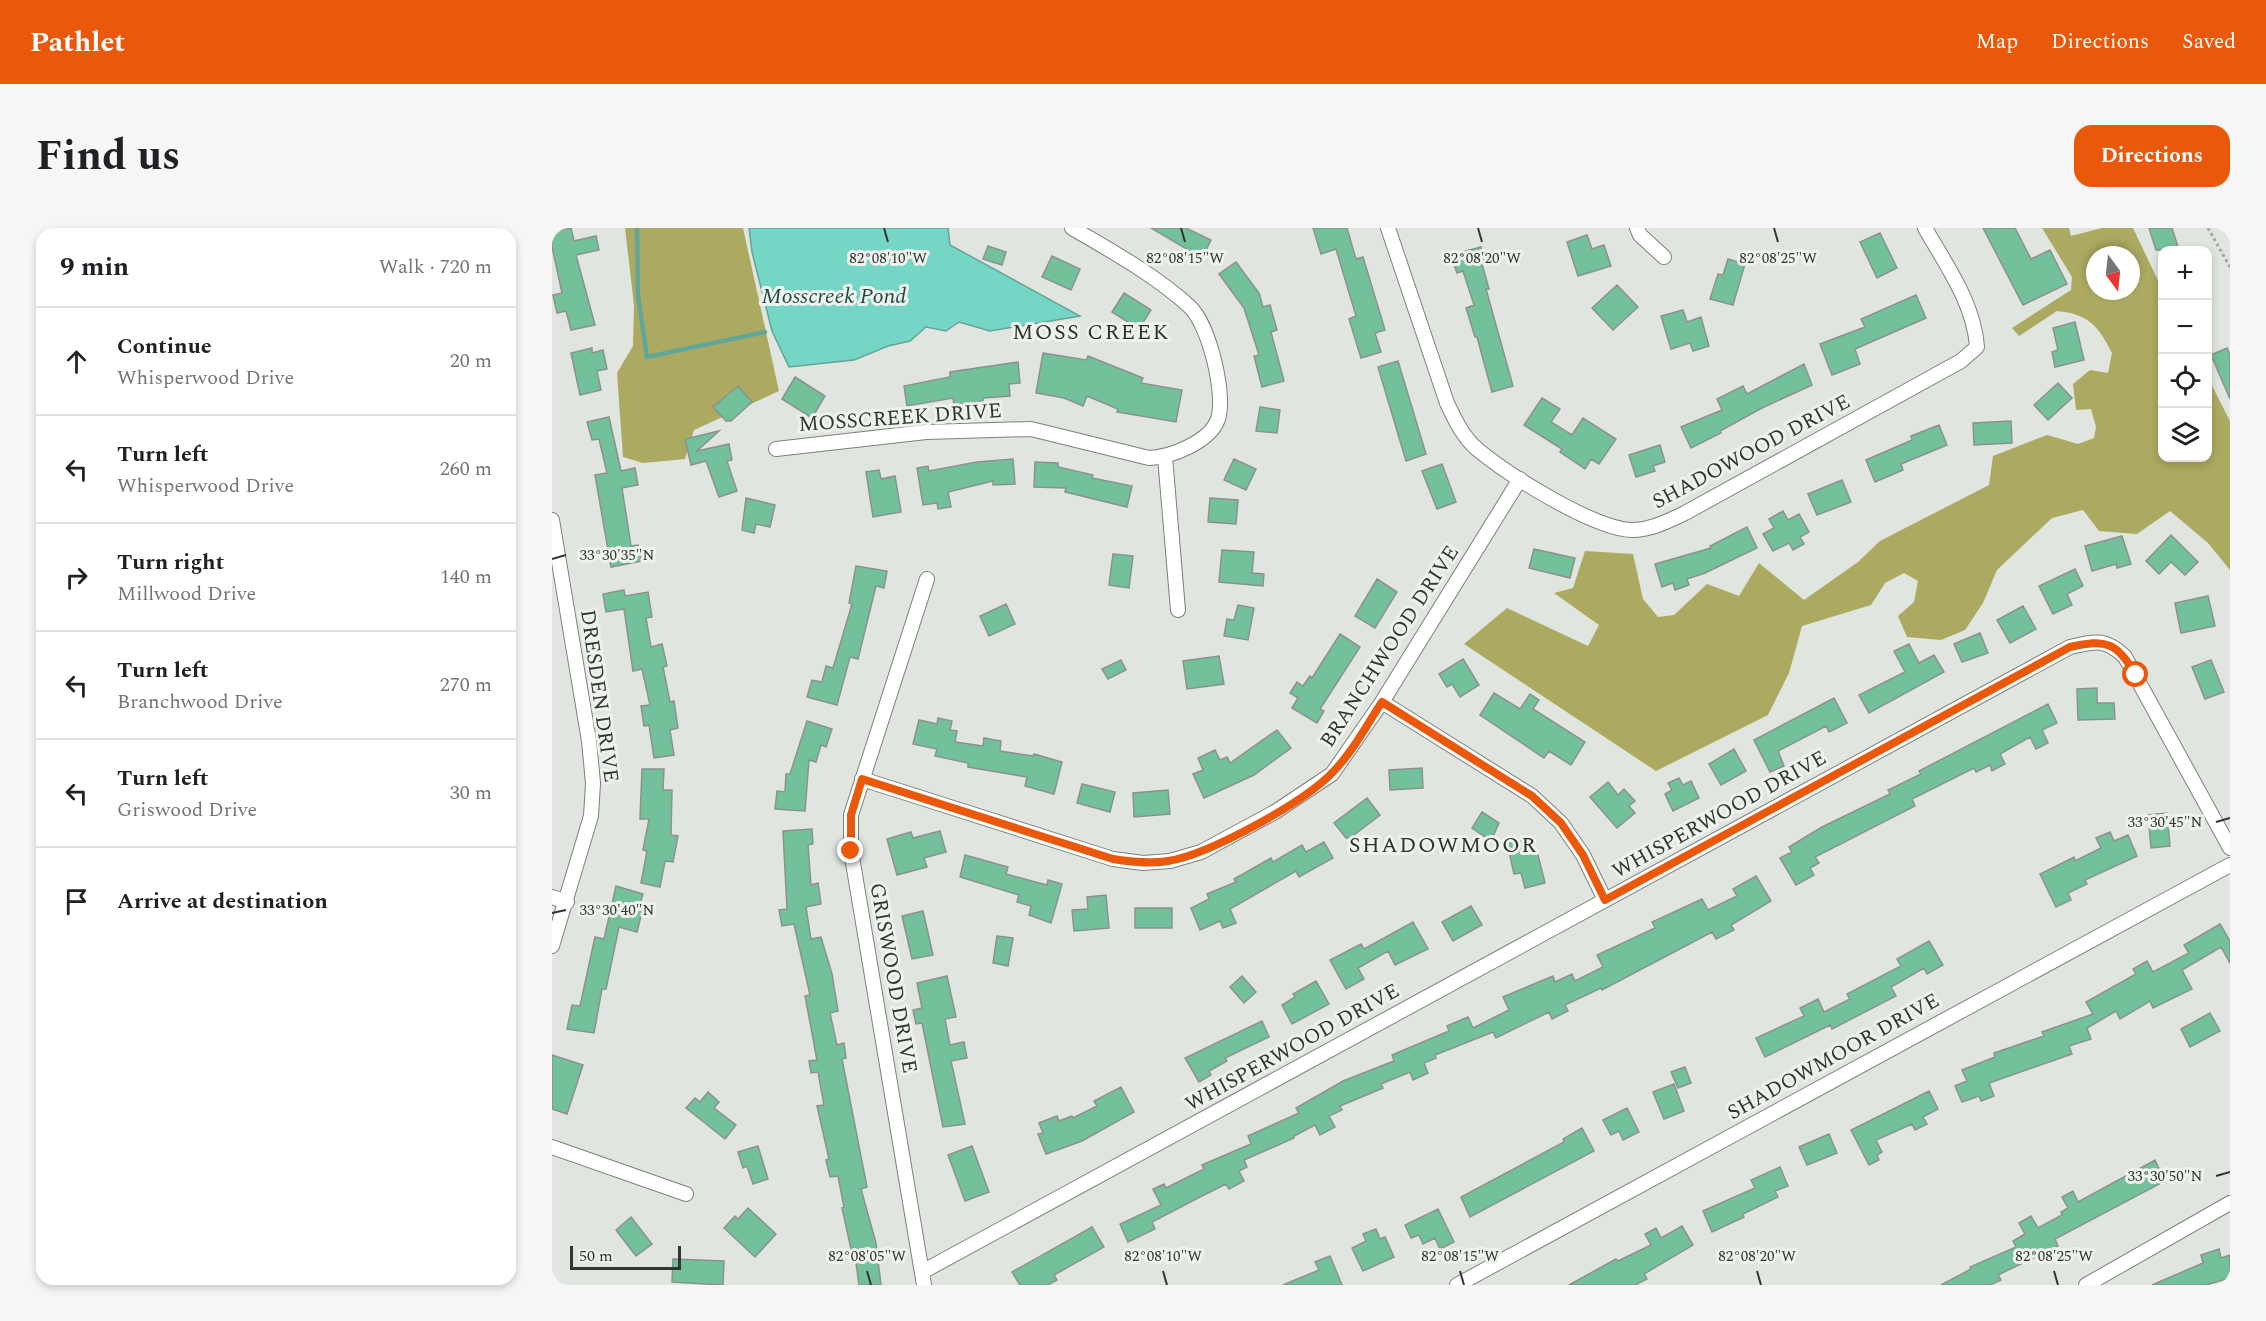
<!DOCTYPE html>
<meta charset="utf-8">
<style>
:root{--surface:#fff;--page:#f6f6f6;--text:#202124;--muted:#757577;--line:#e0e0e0;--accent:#ea580c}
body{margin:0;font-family:Spectral,serif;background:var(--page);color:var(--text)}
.controls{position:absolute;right:18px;top:18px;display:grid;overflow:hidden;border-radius:12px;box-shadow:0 3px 9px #0003}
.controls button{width:54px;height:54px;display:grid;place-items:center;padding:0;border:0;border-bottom:2px solid var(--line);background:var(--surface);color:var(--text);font:30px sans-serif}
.compass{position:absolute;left:1534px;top:18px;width:54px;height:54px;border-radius:50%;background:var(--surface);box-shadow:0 3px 9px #0003;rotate:165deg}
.scale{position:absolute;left:18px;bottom:15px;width:111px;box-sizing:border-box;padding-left:6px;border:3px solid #323532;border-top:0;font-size:16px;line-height:21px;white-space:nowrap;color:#323532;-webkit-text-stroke:4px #edf3ec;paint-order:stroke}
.stop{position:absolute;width:18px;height:18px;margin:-14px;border:4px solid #ea580c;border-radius:50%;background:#fff}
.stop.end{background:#ea580c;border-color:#fff;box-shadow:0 2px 6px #0008}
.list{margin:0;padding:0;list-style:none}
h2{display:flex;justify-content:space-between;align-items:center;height:78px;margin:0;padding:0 24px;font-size:26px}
h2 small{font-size:20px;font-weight:400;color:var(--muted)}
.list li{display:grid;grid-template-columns:39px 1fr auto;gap:18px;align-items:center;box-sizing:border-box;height:108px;padding:0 24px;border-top:2px solid var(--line)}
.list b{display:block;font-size:22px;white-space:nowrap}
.list p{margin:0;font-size:20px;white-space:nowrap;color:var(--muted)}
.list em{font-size:20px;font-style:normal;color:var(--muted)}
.icon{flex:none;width:33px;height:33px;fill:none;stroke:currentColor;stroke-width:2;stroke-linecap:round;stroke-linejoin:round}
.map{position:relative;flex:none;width:1678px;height:1057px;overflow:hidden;border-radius:18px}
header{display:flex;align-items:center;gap:36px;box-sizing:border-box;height:84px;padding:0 30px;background:var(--accent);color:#fff}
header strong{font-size:28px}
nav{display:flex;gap:33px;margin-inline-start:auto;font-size:21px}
.intro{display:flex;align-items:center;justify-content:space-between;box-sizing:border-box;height:144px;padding:0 36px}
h1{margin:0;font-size:42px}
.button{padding:15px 27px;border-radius:18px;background:var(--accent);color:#fff;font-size:21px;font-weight:700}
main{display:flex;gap:36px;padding:0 36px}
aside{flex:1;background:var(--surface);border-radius:18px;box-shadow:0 3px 9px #0003}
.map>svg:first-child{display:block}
</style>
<header>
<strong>Pathlet</strong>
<nav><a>Map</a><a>Directions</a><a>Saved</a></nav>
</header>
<div class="intro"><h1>Find us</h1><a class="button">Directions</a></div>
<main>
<aside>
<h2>9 min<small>Walk · 720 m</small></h2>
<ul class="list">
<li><svg class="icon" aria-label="ahead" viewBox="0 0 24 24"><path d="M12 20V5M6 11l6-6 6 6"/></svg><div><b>Continue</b><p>Whisperwood Drive</p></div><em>20 m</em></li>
<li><svg class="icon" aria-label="left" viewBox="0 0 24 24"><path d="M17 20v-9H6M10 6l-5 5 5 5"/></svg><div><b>Turn left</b><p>Whisperwood Drive</p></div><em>260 m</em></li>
<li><svg class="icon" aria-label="right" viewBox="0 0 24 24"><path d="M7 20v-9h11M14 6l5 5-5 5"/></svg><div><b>Turn right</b><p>Millwood Drive</p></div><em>140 m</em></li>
<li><svg class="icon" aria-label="left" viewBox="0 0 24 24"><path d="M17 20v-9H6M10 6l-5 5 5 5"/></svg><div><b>Turn left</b><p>Branchwood Drive</p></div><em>270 m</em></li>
<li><svg class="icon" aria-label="left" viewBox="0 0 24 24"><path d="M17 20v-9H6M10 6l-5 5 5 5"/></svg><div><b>Turn left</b><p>Griswood Drive</p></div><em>30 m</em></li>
<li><svg class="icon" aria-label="arrive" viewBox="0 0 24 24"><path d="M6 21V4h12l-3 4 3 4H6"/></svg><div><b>Arrive at destination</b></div></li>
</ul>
</aside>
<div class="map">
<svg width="1678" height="1057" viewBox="0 0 1678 1057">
<rect width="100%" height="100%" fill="#e0e5df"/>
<path fill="#acaa61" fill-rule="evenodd" d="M73,0H191L227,163L142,202L133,231L91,235L71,229L65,145L81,118L82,77Z
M1490,0H1517L1519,8L1550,0H1581L1610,61V230H1656V150L1678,193V342L1656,315L1618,283L1585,306L1547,303L1531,282L1500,290L1445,342L1431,375L1413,402L1389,412L1355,409L1346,388L1362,374L1366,353L1352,345L1333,355L1319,377L1250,398L1237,445L1216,487L1104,543L912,416L955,380L1036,418L1047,397L1002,365L1021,360L1033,323L1081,326L1091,371L1106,389L1122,387L1155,356L1187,368L1207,335L1252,372L1306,334L1328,313L1437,257L1441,228L1495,207L1526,216L1542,210L1544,199L1539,181L1524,182L1521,156L1538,142L1556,145L1560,125C1546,97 1536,86 1505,83L1467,108L1460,100L1519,62L1520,49ZM1543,27H1579V63H1543Z"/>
<path fill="#76d6c5" stroke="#62a699" stroke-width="1.5" d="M197,0H396L398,17L528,88L438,103L407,94L394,103L374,99L358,113L336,118L302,132L237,139L220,103L200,24Z"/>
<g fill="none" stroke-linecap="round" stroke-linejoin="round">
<path stroke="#62a699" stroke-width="4.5" d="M85,0L86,68L95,129L213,104"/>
</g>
<path fill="#73c19b" stroke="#8b928e" stroke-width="1.5" d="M19,0L22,13L44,8L47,22L24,27L43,97L19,102L14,83L5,85L1,67L10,65L0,19V3Z
M599,0H634L659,12L650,30Z
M761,0H795L804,31L811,29L833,102L823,105L829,124L809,130L797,91L804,88L784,21L769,26Z
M1431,0H1463L1479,31L1498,22L1515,56L1471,77Z
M1597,0H1620L1627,22H1604Z
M1328,5L1345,40L1325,50L1308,14Z
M1035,7L1040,21L1052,17L1059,38L1026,48L1015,14Z
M436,18L454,24L450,37L431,31Z
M929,19L933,35L930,36L937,61H934L961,158L940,164L925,109H923L914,80L922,77L911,43L905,45L899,27Z
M500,28L528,41L519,62L490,49Z
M1176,31L1193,36L1181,77L1158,71L1166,46L1171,47Z
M684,34L707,65L711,79L718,77L725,102L719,104L732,153L710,159L702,128L707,127L692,80L667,46Z
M1065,57L1086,79L1061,102L1040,80Z
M572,65L599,82L587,101L560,84Z
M1364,67L1374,90L1303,121L1308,136L1280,147L1268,116L1313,99L1309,91Z
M1131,82L1135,94L1149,89L1157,118L1141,123L1138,115L1119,121L1109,88Z
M1523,94L1532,132L1503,139L1500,124L1506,122L1501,100Z
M40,120V125L51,122L55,141L45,143L49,162L28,167L19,125Z
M1675,120L1678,127V171L1659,127Z
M491,125L534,132L536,128L591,150L589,155L630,162L624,194L565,184L566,181L535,168L531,178L512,170L484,165Z
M846,133L874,226L854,233L826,139Z
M466,134L468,155L457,156L458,168L431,170V173L402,177L401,170L355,178L352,158L398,149V144Z
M1252,136L1260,157L1210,180L1168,203L1169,205L1139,220L1129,199L1170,182L1165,171L1191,158L1195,166Z
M243,149L273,168L260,190L230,171Z
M1506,155L1520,170L1496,192L1482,177Z
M186,158L200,174L179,193H174L161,179Z
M990,170L1008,181L999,194L1020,207L1031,190L1064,211L1047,236L1039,231L1033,241L1008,224L1010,221L972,197Z
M708,179L728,182L725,205L704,203Z
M57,189L69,243L83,240L86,257L70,260L79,318L86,317L90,333L59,339L43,247L55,245L47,211L40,212L35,194Z
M1459,193L1460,215L1422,217L1421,195Z
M1387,197L1395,217L1349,236L1351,242L1323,254L1314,232L1360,212L1359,208Z
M167,203L145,223L177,216L180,232L175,233L185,263L167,269L154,233L139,237L133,211Z
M1108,217L1113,234L1101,238L1103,243L1084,249L1077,227Z
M461,231L463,256L441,257V253L396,264L399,279L386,281L385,275L371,277L365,240L376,238L377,243L425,234Z
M682,231L704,241L694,262L672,252Z
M483,234L506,235V239L541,247L540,250L580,258L575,279L513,264L514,260L482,259Z
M890,236L904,274L885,281L870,243Z
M327,242L329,251L343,248L349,284L321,289L314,244Z
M1290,252L1299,274L1265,287L1256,266Z
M194,270L223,277L218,299L204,296L202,305L190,302Z
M658,270L686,272L684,296L656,294Z
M1231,283L1236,292L1247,286L1257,304L1248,309L1252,316L1241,322L1237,315L1221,323L1211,306L1222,300L1217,291Z
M1195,299L1205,320L1153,345L1135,351L1137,357L1123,362L1121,355L1110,359L1103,336L1159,320L1158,318Z
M1619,307L1646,334L1633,347L1619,334L1607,346L1594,333Z
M1570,308L1579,336L1565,340L1564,336L1540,343L1533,318Z
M982,321L1023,330L1018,350L977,340Z
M670,322L702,324L700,345L712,346L711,358L667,354Z
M561,326L581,328L577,360L557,357Z
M304,338L335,343L332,360L324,358L306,431L298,429L285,477L255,469L260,452L270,454L274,438L281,440L300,376L297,375Z
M1523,341L1531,358L1515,366L1520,377L1501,386L1487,358Z
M825,351L845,364L823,400L803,388Z
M72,362L73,368L96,364L100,389L94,390L99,419L110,416L115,438L111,439L118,474L122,473L126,500L118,502L122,527L102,530L97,497L92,498L89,478L98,477L90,441L81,443L72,381L54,384L51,366Z
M1656,368L1663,398L1629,405L1623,375Z
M454,376L463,396L437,408L428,388Z
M686,377L702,380L696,412L672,408L675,391L682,392Z
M1471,378L1484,401L1458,415L1445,392Z
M1428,405L1436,425L1410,434L1402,416Z
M788,406L808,419L768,481L772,483L765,495L740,480L746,470L738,465L745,454L751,458L758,448L760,450Z
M1357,416L1367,435L1382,427L1392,444L1317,485L1307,467L1353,444L1342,423Z
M667,428L672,456L635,461L631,433Z
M911,431L927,457L908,469L900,456L895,459L887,446Z
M569,432L574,442L556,451L550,441Z
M1659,432L1672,464L1653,471L1640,439Z
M1545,460V475H1562L1563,491L1526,492L1525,461Z
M942,465L968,481L978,466L987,472L981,481L1033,514L1019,537L997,523L992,530L928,487Z
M1282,470L1295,495L1277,504L1274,498L1226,523L1232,538L1218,544L1202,512Z
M1496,476L1505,495L1490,502L1496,515L1484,521L1478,509L1448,526L1453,536L1440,543L1438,537L1424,544L1422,540L1360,571L1363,578L1263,629L1267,635L1258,640L1262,647L1244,657L1228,630L1240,624L1237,619L1270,599L1338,566L1336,562L1369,546L1367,543Z
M386,490L400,493L398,502L405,503L403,514L431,518L432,510L449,513L448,523L481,528L482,526L510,534L502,566L473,558L475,549L416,539V535L383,528L385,521L361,516L367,492L385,496Z
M255,493L280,501L274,519L269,517L264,534L257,532L253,583L223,581L225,563L233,564L234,546H238Z
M725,502L739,520L702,547L652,570L641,546L651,542L646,530L663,522L668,532L675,529L678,535Z
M1182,521L1194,543L1169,557L1157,536Z
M870,540L871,560L838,562L837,542Z
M90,541H112L111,562H120L119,607L126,608L121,634L113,633L108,659L89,655L95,623L91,622L97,591H88Z
M1127,550L1131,557L1139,553L1147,570L1121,583L1113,566L1120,562L1116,555Z
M1056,554L1066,567L1072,561L1083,573L1077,578L1083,585L1065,600L1038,569Z
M530,556L563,564L558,584L525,575Z
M616,562L618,586L582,589L581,565Z
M815,570L828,587L798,610H794L782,595Z
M930,584L947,595L939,613L920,600Z
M1615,585L1618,618L1599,620L1596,587Z
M260,601L261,616L256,617L259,657L266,655L269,676L254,679L259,711L269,709L280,746L286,783L278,785L285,817L292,815L294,830L290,831L315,959L309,961L324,1015L329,1057H307L302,1020L299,1021L290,980L292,979L286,948L278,949L274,932L277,931L265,878L272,877L266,844L259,845L257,833L265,832L253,768L258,767L242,696L230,698L227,682L235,681L231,603Z
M388,603L394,624L372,630L375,639L345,647L335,611L359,604L361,610Z
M1558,604L1562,613L1576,607L1585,628L1533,652L1535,656L1516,665L1519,672L1504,679L1488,646L1522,629L1523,633L1549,620L1544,610Z
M970,612L974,626L985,623L993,655L973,660L969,645L962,646L955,615Z
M772,614L781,630L747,649L744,643L678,681L684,695L671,700L668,693L648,702L639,680L657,671L655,666L684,654L682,651L719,630L721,634L750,617L754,624Z
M413,627L456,639L454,646L495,657L496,652L510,656L499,695L477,687L479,678L465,674L467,667L408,649Z
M1204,648L1219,673L1179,697L1182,702L1164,711L1160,704L1050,762L1049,760L1013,777L1016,783L1000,791L997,784L944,810L941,804L883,827L884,830L872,835L876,845L861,852L858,844L829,856L831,860L788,878L790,882L777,888L783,899L768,907L763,897L742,908V910L692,932L695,939L687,943L692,953L677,961L674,956L648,969L600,994L603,1001L576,1014L568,996L609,977L601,961L612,956L614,960L652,941L650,937L699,916L696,908L747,885L744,880L791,853L842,833L840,827L897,803L895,798L916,789L921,800L957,782L951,769L1001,748L1003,754L1020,746L1023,753L1051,739L1045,727L1103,700L1100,694L1150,671L1156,682L1185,668L1181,661Z
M64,658L91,666L87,679L91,680L85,704L67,699L54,761H50L42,805L15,801L20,777L28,778L43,709L52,711Z
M554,667L557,700L522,703L520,682L536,681L535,669Z
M919,678L930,697L901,713L890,694Z
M583,680H620V700H583Z
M371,683L381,727L360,731L350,688Z
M861,694L876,721L843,737L836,723L806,740L812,751L794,761L778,732L809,716L812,721Z
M1668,696L1678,713V735L1669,719L1630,742L1640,761L1601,780L1598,773L1568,791L1564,783L1535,800L1539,811L1517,818L1520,826L1437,855L1442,868L1429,873L1427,868L1410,874L1403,858L1415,853L1410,842L1443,829L1442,825L1492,808L1490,804L1541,786L1534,774L1584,746L1581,741L1595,733L1601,744L1637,725L1632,717Z
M445,708L461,710L456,738L441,735Z
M1377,713L1391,737L1375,746L1372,740L1339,759L1344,768L1280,801L1278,797L1213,829L1204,810L1252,788L1248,780L1266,771L1272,784L1298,771L1295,766L1349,738L1345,731Z
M395,748L404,789L393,791L398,817L412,814L415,830L399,833L413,896L391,899L370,795L364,796L361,782L370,780L365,755Z
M690,748L704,764L692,775L678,759Z
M764,753L777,776L740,796L730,777L743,769L741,766Z
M1658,785L1668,803L1638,819L1629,801Z
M710,793L717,809L673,830L675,833L657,843L659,847L647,854L633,830Z
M0,827L31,837L15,886L0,881Z
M1133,839L1139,855L1126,860L1119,844Z
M1122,856L1132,883L1112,891L1101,864Z
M569,859L582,884L530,913L494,926L486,906L491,905L487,895L505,888L507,893L520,888L521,890L545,878L542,873Z
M1377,863L1386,881L1371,889L1375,896L1363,902L1360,896L1324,912L1330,924L1325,927L1327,932L1317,937L1299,902Z
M156,864L167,874L162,880L184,897L173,911L134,880L143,870L148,874Z
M1075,880L1087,904L1071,912L1067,903L1059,907L1051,892Z
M1030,900L1042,923L918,989L909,969L1012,914L1011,911Z
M1277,906L1285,925L1255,937L1247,919Z
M206,918L216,951L201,956L195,938L191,940L186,924Z
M420,918L437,964L413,973L396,927Z
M1603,932L1613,953L1503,1011L1506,1018L1446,1047L1449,1052L1438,1057H1389L1419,1041L1418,1039L1464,1019L1461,1013L1473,1006L1467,995L1479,988L1486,1000L1510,987L1509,984L1516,980L1510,969L1521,963L1526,974Z
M1228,939L1236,958L1223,963L1226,969L1191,986L1192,989L1160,1004L1151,983L1203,960L1199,952Z
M196,980L224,1006L203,1029L172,1000L183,988L186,991Z
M886,981L902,1014L888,1021L883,1010L871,1016L867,1007L859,1010L853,997Z
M79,989L100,1016L84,1028L64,1002Z
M1130,998L1141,1017L1092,1046L1095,1051L1083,1057H1017L1064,1031L1066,1033L1099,1017L1093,1006L1104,1000L1109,1010Z
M540,999L552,1019L502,1047L505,1052L496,1057H468L460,1044Z
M824,1001L828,1011L833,1009L842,1029L811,1043L800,1020L814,1013L811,1006Z
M1667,1021L1669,1030L1678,1027V1050L1654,1057H1600L1651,1035L1649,1027Z
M778,1028L790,1057H731L767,1042L763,1034Z
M121,1031L172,1033L171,1057L120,1054Z"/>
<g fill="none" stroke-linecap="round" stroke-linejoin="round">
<g stroke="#7c817b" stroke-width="16">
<path id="minor" d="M836,0L895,175C903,192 911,209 925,221C956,247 1042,301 1080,302C1099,302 1116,293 1133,285L1409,133L1425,119C1422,75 1394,37 1373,0
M1085,0L1088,7L1112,29
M224,221L374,204L479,201L597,230C619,229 658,214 666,191C674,166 657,97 638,79C606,49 558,22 520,0
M613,229L626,382
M0,292L37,513L41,555L39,588L0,718
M830,474L980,568L1009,595L1031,627L1053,672
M310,551L561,631L591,635L618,633L649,624L723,584L780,546L830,474L968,251
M0,669L15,674
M0,919L134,966
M370,1044L1518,419C1544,413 1554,410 1573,429L1678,620
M372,1057L299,623V587L375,351
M905,1057L1678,637
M1534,1057L1678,975"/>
</g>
<path stroke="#a3a7a2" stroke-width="3" stroke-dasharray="3 3" stroke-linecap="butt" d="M1656,0L1678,39"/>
<use href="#minor" stroke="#fff" stroke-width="14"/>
</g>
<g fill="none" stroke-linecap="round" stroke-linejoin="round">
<path stroke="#ea580c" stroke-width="8" d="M299,623V587L310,551L561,631C580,634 597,636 616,633C656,627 751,575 780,545C800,525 814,498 830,474L980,568L1009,595L1031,627L1053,672L1518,419C1555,411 1564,414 1584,447"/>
</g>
<path fill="none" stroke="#323532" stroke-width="2" d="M332,0L336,14M629,0L633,14M926,0L930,14M1222,0L1226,14M0,331L14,327M1664,594L1678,590M0,685L14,682M1664,948L1678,944M315,1043L319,1057M611,1043L615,1057M908,1043L912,1057M1205,1043L1209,1057M1502,1043L1506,1057"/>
<g text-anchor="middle" stroke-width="6" stroke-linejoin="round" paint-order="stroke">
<g font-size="21" fill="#323532" stroke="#edf3ec">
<text transform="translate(348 189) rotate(-4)" y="7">MOSSCREEK DRIVE</text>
<text transform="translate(1199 223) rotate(-28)" y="7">SHADOWOOD DRIVE</text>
<text transform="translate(837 418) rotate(-57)" y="7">BRANCHWOOD DRIVE</text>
<text transform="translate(48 468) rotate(82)" y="7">DRESDEN DRIVE</text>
<text transform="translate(1167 586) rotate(-29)" y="7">WHISPERWOOD DRIVE</text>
<text transform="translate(342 750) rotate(80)" y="7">GRISWOOD DRIVE</text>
<text transform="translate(740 819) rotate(-29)" y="7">WHISPERWOOD DRIVE</text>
<text transform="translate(1281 828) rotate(-29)" y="7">SHADOWMOOR DRIVE</text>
</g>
<g font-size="22" font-style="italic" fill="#1e4a42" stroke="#edf3ec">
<text x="282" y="75">Mosscreek Pond</text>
</g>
<g font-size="22" letter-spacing="1.5" fill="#2f332e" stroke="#edf3ec">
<text x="539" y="111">MOSS CREEK</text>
<text x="891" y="624">SHADOWMOOR</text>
</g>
</g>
<g font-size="15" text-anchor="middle" fill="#323532" stroke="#edf3ec" stroke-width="6" stroke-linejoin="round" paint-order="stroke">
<text x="336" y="35">82°08'10"W</text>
<text x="633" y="35">82°08'15"W</text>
<text x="930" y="35">82°08'20"W</text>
<text x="1226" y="35">82°08'25"W</text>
<text x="65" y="332">33°30'35"N</text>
<text x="1613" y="599">33°30'45"N</text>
<text x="65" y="687">33°30'40"N</text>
<text x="1613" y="953">33°30'50"N</text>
<text x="315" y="1033">82°08'05"W</text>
<text x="611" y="1033">82°08'10"W</text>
<text x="908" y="1033">82°08'15"W</text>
<text x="1205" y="1033">82°08'20"W</text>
<text x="1502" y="1033">82°08'25"W</text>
</g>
</svg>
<div class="controls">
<button>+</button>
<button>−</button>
<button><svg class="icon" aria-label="locate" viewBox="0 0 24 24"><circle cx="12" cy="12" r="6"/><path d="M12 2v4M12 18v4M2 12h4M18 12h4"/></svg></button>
<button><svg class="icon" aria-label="layers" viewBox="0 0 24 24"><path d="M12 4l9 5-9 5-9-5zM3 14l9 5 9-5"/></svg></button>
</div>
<svg class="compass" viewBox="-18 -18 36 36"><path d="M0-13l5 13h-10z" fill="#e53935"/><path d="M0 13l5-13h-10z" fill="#757577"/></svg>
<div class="scale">50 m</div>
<div class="stop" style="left:1584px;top:447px"></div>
<div class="stop end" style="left:299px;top:623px"></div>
</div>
</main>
